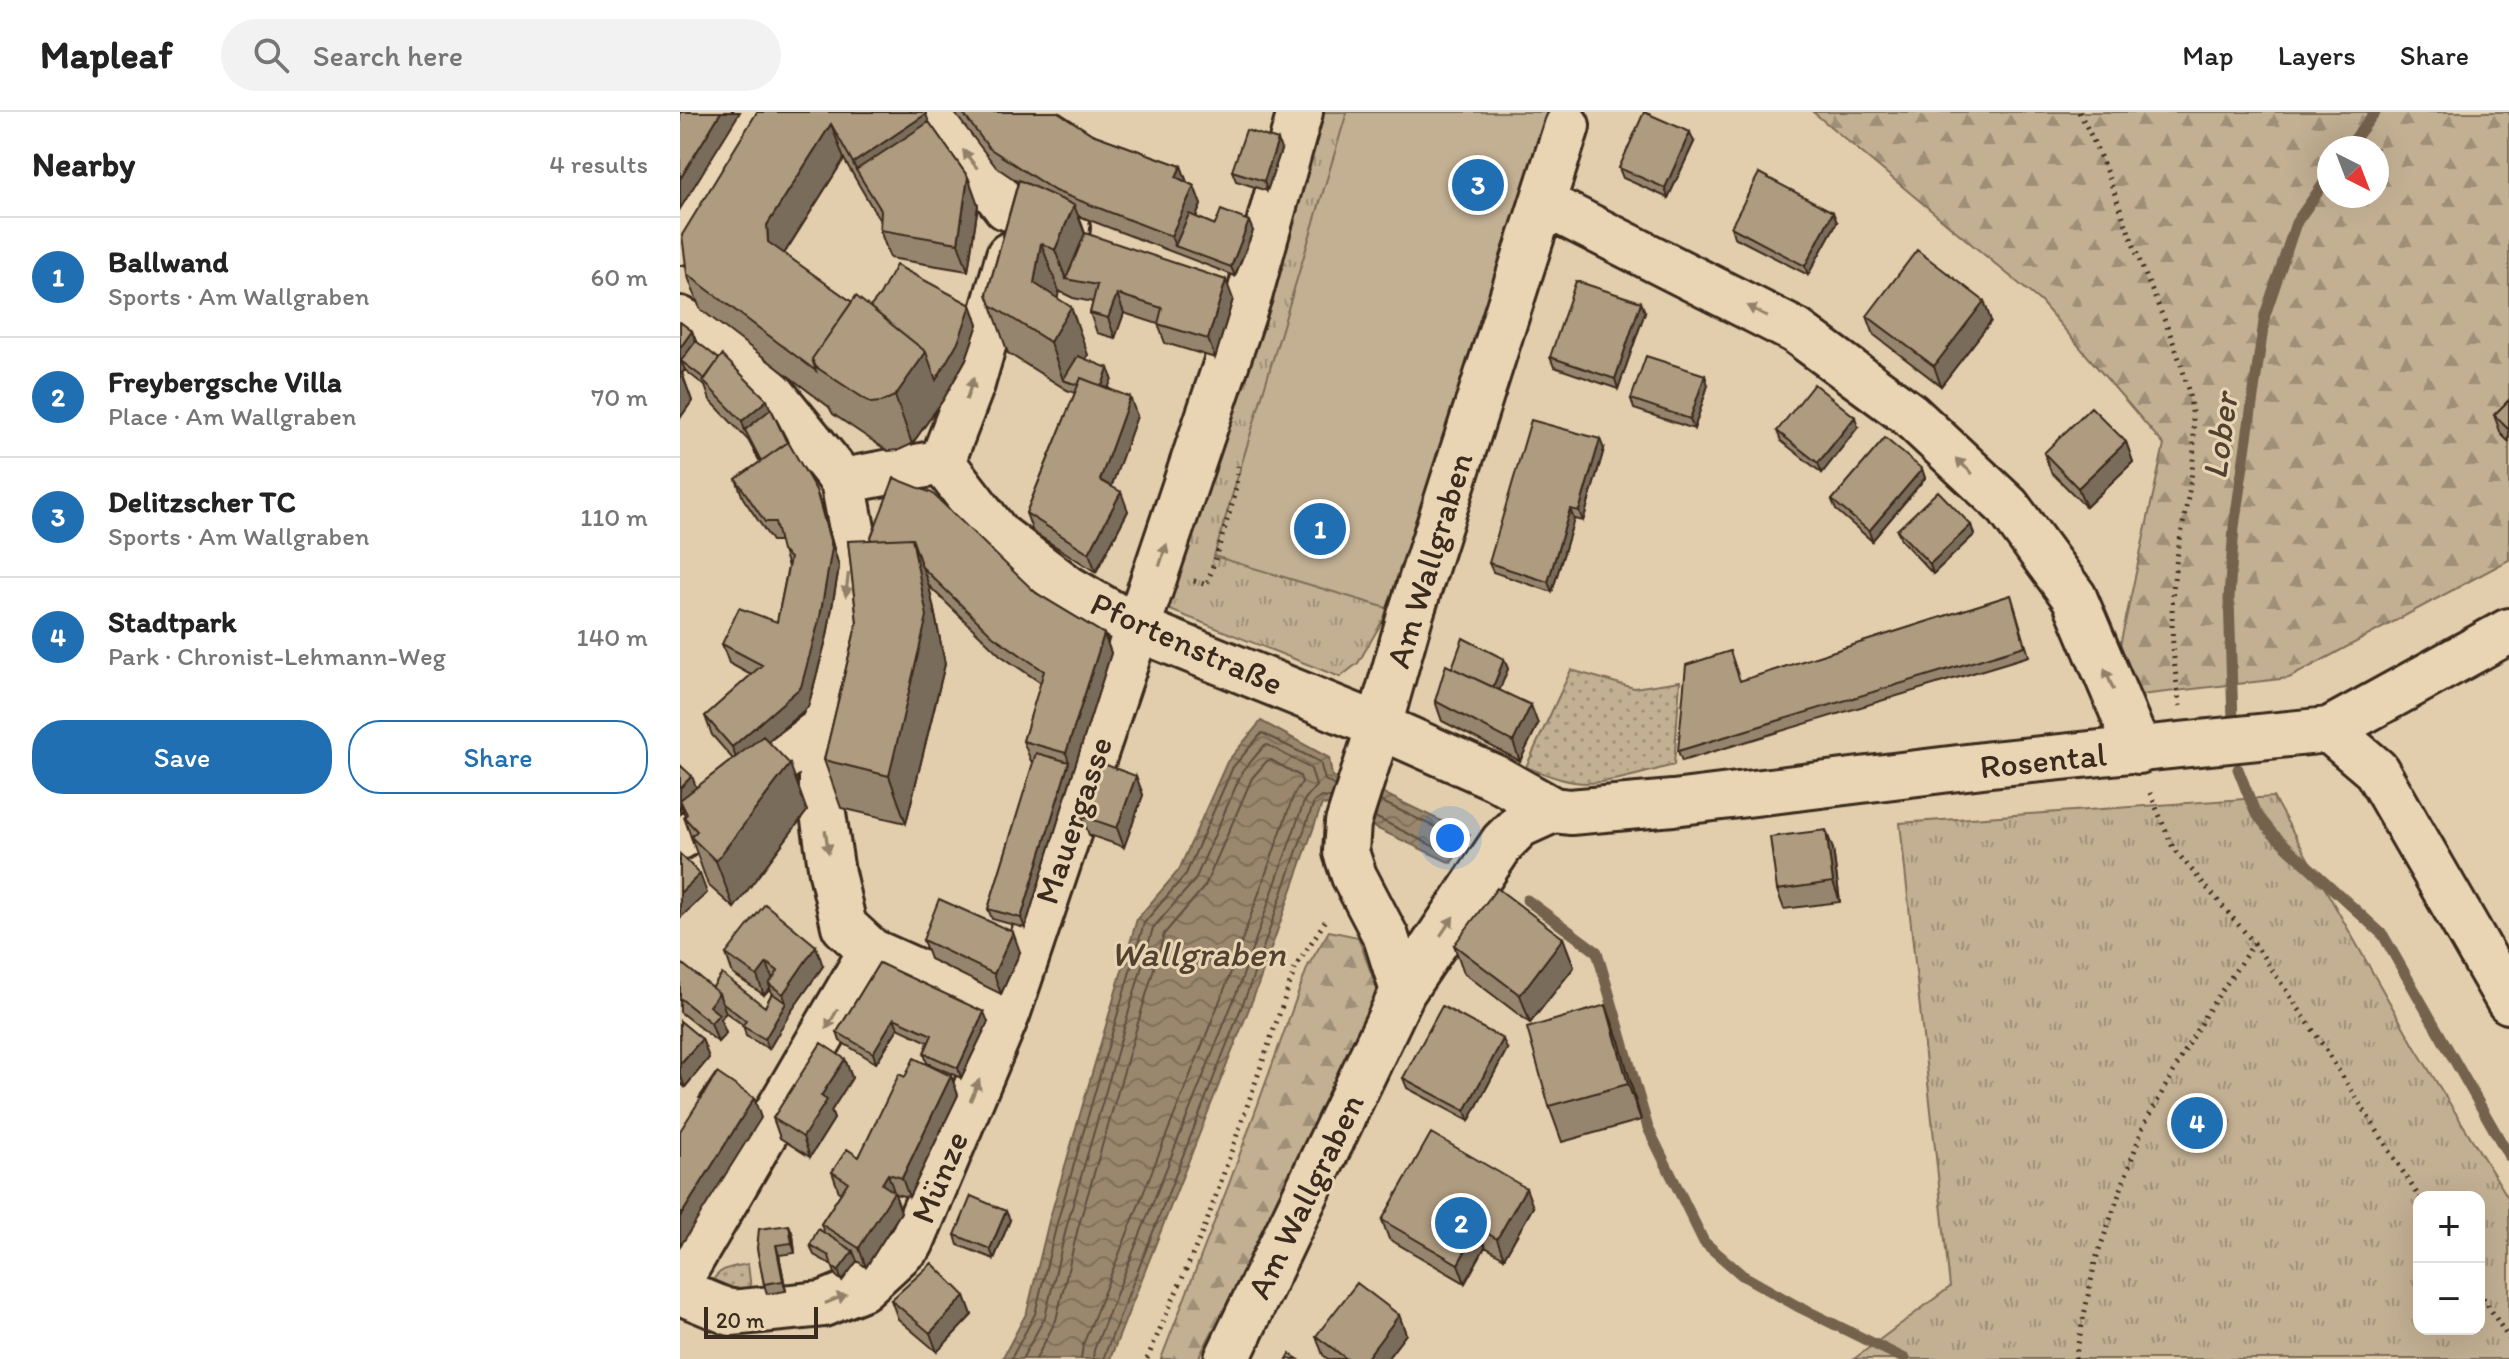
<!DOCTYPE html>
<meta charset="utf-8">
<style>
:root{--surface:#fff;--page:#f2f2f2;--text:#222;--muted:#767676;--line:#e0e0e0;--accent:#1f6fb2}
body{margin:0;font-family:Itim,sans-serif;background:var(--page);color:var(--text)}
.controls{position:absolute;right:24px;bottom:24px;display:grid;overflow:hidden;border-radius:16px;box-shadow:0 8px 32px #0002}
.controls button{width:72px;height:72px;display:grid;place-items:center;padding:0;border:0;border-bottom:2px solid var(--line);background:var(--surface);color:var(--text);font:40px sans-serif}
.compass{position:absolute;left:1637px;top:24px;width:72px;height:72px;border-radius:50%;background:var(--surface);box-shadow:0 8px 32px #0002;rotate:138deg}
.scale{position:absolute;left:24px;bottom:20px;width:114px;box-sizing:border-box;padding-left:8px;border:4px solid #3b2a1e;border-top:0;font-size:22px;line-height:28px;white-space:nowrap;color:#3b2a1e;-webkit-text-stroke:6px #e9d5b3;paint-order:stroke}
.you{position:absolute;left:770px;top:726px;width:28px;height:28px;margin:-20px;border:6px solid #fff;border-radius:50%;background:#1a73e8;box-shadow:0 0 0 12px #1a73e833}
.badge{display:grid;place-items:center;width:52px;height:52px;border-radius:50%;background:var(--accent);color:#fff;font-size:26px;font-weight:700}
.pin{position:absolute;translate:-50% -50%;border:4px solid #fff;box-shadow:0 2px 8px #0006}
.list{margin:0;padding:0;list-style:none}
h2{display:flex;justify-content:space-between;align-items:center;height:104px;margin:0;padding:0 32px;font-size:34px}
h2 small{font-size:26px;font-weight:400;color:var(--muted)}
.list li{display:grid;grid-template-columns:52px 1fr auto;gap:24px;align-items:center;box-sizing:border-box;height:120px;padding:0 32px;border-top:2px solid var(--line)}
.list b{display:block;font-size:30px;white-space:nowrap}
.list p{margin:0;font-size:26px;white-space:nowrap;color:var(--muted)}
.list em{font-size:26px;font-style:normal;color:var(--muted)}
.actions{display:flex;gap:16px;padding:24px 32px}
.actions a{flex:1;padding:18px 0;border:2px solid var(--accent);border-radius:32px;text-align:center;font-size:28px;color:var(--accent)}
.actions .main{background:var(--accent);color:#fff}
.icon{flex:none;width:44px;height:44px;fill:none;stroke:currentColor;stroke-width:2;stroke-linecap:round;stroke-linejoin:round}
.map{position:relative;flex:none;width:1829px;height:1247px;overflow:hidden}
header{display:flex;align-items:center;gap:48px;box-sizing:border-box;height:112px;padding:0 40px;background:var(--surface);border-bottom:2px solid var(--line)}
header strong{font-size:38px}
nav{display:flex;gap:44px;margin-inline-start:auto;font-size:28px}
.search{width:560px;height:72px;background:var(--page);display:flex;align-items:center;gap:20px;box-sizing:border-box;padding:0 28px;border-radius:44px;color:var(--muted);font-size:30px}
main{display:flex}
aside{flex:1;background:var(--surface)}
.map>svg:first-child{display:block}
</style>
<header>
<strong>Mapleaf</strong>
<div class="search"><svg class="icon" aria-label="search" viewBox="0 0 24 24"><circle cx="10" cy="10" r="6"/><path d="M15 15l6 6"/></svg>Search here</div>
<nav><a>Map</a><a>Layers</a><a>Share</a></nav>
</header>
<main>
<aside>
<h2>Nearby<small>4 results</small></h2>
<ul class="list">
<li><span class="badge">1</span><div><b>Ballwand</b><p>Sports · Am Wallgraben</p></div><em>60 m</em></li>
<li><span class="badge">2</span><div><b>Freybergsche Villa</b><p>Place · Am Wallgraben</p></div><em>70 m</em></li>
<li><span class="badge">3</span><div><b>Delitzscher TC</b><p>Sports · Am Wallgraben</p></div><em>110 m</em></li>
<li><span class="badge">4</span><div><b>Stadtpark</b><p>Park · Chronist-Lehmann-Weg</p></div><em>140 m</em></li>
</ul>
<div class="actions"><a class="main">Save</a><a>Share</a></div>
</aside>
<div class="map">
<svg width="1829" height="1247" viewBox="0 0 1829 1247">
<defs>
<pattern id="grass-dots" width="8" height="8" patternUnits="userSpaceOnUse" patternTransform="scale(2)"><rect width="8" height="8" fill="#c3b093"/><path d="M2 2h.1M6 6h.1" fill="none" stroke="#a08f77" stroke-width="1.8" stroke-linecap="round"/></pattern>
<pattern id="forest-firs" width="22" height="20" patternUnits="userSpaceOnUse" patternTransform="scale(2)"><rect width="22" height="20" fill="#c3b093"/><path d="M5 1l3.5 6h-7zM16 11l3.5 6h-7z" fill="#a08f77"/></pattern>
<pattern id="park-tufts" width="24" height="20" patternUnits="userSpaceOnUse" patternTransform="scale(2)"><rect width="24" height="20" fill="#c3b093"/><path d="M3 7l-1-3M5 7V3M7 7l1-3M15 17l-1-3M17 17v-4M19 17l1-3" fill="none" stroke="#a08f77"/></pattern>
<pattern id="water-waves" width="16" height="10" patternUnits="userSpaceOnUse" patternTransform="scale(2)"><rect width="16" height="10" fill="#9a876e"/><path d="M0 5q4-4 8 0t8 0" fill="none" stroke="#7f6f5a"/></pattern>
</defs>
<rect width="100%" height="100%" fill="#e2cead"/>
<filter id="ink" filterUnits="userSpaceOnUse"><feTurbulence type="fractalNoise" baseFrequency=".0125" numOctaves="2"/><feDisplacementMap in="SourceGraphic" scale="16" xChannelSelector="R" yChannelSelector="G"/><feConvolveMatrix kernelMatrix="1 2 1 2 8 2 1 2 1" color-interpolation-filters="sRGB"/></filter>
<g filter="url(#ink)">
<path fill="url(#grass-dots)" stroke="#7f6d58" stroke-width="2" d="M891,558L954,576L1000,569L994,653C966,660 936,670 907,671C886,671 865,662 846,655Z
M68,1152L72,1186L32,1171C38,1155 53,1155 68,1152Z"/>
<path fill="url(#forest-firs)" stroke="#7f6d58" stroke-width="2" fill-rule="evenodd" d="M1133,0H1829V448L1609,566L1461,583L1439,538L1484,333L1361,190ZM1649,36H1697V84H1649Z
M649,819L678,825L697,877L650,994L518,1247H481L549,1072L628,854Z"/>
<path fill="url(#park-tufts)" stroke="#7f6d58" stroke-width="2" fill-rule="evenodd" d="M633,0H871L710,496L678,551L660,565L485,496Z
M1593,685L1736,937L1829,1087V1247H1174L1270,1175L1220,711ZM1799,1085V1217H1739V1085Z"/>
<path fill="#c3b093" stroke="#7f6d58" stroke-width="2" d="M667,0H871L710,497L534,444Z"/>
<path fill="url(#water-waves)" stroke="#74624e" stroke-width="2" d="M581,609L649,646L652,664L694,683L697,678L790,723L771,751L685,711L687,703L642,692L576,879L430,1247H322L347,1200L369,1109L457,807L499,758L547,650Z"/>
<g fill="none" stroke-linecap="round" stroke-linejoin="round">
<path stroke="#614f3e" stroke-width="2" d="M695,705L765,740L769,739L776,729L774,724L700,689
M331,1247L355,1202L377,1111L464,811L506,762L553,655L582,621L640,650L645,668L655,674
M342,1247L365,1205L387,1113L473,816L515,768L562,660L584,634L588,633L631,657L636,674L625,687L560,872L414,1238L413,1247
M356,1247L376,1208L398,1116L484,822L525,774L572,666L587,649L591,648L620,664L622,670L614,682L548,868L403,1233L401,1247
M423,1247L569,876L634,690L641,685L651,686"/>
<path stroke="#74624e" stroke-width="11" d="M1668,36L1695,0
M1553,609L1549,486L1554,415L1585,203L1616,111L1649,64
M1558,657L1575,700L1592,721L1703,823L1829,1044
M847,788L917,840L968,1016L1024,1130L1062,1163L1117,1194L1225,1247"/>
<g stroke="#3b2a1e" stroke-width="50">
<path id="minor" d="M253,0L326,95L387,116
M863,91L1116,219L1230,303L1328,395L1394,485L1459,639
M0,130L79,0
M0,207L13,214L92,281L163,369L262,350L318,423L388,476L459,517L699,614L816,666L873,698L890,700L993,691L1311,652L1649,618L1829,519
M262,350L292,272L329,143
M1649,618L1696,658L1829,889
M0,725L142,617
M723,879L706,825L674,764L666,740L668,711L699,614L730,504L887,14
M328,900L570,181L620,0
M0,1167L191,839
M0,1180L51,1201L143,1192L182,1176L231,1131L328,900L191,839L164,814L152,761L142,695V617L156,582L173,422L163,369
M547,1247L723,879L823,730L840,713L873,698"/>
</g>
<path stroke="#3b2a1e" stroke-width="5" stroke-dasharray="2 6" stroke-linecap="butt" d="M1399,0C1425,48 1439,96 1459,147C1479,199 1508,252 1513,309C1518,360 1501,410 1495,460C1489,504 1493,550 1500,594
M514,469L527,473L555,383L558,354
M1574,831L1635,921L1739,1085
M1799,1179L1829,1227
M467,1247L526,1112L616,854L648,805
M1395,1247L1415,1150L1463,1015L1524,905L1574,831L1493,736L1468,676"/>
<use href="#minor" stroke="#e9d5b3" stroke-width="44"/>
</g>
<path fill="#96856e" stroke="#3b2a1e" stroke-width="2" d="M77,0L249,10L288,65L298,93L288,159L210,146L200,118V109L164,47L104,142L172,190L190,195L291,193L298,212L286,247L263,288L232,332L219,338L208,339L153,302L149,295L20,197L7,162Z
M274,0H378L412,22L501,54L507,70L514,74L521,93L516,105L535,113L573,119L555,164L399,104L405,121L553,187L535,246L485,231L478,212L444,201L435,226L417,221L410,201L413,190L393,186L379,179L377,186L408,243L406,247L432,266L428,276L457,304L431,374L448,399L416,460L353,420L346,401L395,281L387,278L328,241L307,182L338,70L316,55Z
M1014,30L988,86L943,66L939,56Z
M601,38L587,79L556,69L552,59Z
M1157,110L1128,163L1054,125L1051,115Z
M1304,189L1311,209L1261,274L1194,223L1187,204Z
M965,200L938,277L874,255L870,245Z
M0,210L12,219L16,229L91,297L143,397L159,455L147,524L128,595L88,629L127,699L54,796L28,773L11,725L4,705L5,704L3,698L0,702V653L16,676L53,647L32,623L25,604L71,563L49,551L42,532L97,510L108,455L100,429H92L63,386L56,367L80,350L68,328L30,288L25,274L5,258L2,261L12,289L0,306Z
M1028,273L1014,317L954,297L951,287Z
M1829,288V330L1821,322L1814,303Z
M1178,315L1142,361L1101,329L1097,319Z
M1446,330L1453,350L1406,395L1371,360L1364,341Z
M924,337L903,409L894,407L872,480L813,460L809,451Z
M1242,357L1245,366L1192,429L1156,398L1152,388Z
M1291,413L1294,423L1253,462L1221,428L1217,418Z
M168,429L356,481L424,522L431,541L393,660L345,816L312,807L308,797L354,649H351L343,629L361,571L320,543L249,474L265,552L226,711L161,696L144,648L177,510Z
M1331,483L1349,544L1002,649L998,639L1060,569Z
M824,547L828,557L819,578L858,612L840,649L762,609L755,589L772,556Z
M456,664L463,683L444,735L409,723L402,704Z
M1153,737L1160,790L1104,797L1097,778Z
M883,826L894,855L850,911L784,861L774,833Z
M243,828L340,840L321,882L250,847Z
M46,842L143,854L110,901L89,937L66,924L63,913L45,900L40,907L46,921L38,930L0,900V850L32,876L85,895L92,881L90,876L84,883L53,862Z
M199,851L308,910L281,966L247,951L244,941L248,930L218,916L196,951L160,929L157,920Z
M0,909L22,927L29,946L5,975L0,971Z
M939,929L961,1008L882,1030L869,994Z
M827,937L789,1009L727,976L723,966Z
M165,947L172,966L151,999L154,1007L130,1045L100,1026L93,1006Z
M271,964L278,983L229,1085L215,1082L221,1100L186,1155L177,1149L162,1169L156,1164L152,1153L134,1143L130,1133L144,1121L141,1112L161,1081L159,1080L152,1060L179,1045L225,965Z
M853,1095L824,1146L805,1135L785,1171L709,1127L702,1108Z
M330,1108L314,1147L278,1133L275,1123Z
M109,1113L113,1123L115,1141L99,1143L106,1179L87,1182L84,1172L77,1136Z
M285,1184L292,1203L257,1240L218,1207L211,1188Z
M719,1203L726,1222L707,1247H648L643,1243L636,1224Z"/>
<path fill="#7a6c5a" stroke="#3b2a1e" stroke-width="2" d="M41,0H60L0,97V67Z
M246,2L259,38L176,58L173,51Z
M151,12L164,47L100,148L88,130L87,113Z
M1010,20L1014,30L988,86L985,76Z
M598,28L601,38L587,79L584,69Z
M501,54L508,74L496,65Z
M288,65L298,93L288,159L278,131Z
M514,74L521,93L502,136L495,134L491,124Z
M394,93L412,141L386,167L375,138Z
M1153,100L1157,110L1128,163L1125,154Z
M569,109L573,119L555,164L551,155Z
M361,131L379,179L371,219L354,171Z
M546,168L553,187L535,246L528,227Z
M437,182L444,201L435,226L428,206Z
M1304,189L1311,209L1261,274L1254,254Z
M961,190L965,200L938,277L935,267Z
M291,193L298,212L286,247L263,288L232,332L215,284L246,240Z
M391,195L408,243L391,271L383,268L370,230Z
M12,219L19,239L1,249L5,258L2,261L12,289L0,306V236Z
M428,256L432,266L423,291L420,281Z
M1025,263L1028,273L1014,317L1010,307Z
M450,285L457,304L427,387L420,368Z
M87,288L94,307L65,319L62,309Z
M1175,305L1178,315L1142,361L1138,351Z
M920,327L924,337L903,409L899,399Z
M1446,330L1453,350L1406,395L1398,376Z
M1242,357L1245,366L1192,429L1189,419Z
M136,378L143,397L159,455L147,524L128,595L59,654L52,635L121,575Z
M441,380L448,399L416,460L409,441Z
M890,397L894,407L872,480L868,470Z
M1291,413L1294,423L1253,462L1250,452Z
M232,426L249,474L265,552L226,711L209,664Z
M424,522L431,541L393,660L345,816L341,806L389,650L386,641Z
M824,547L828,557L814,592L811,582Z
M851,593L858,612L840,649L833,630Z
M110,652L127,699L54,796L36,749Z
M12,664L19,683L0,689V676Z
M456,664L463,683L444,735L437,716Z
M0,689L3,698L0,702Z
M1146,718L1153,737L1160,790L1153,770Z
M20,762L27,781L0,806V781Z
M333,820L340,840L321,882L314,862Z
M883,826L894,855L850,911L840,883Z
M136,834L143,854L110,901L89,937L85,927L106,891L103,882Z
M87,851L94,871L89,872L90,876L84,883L77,864Z
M39,881L46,901L40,907L46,921L38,930L31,911L29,894Z
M926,893L939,929L961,1008L948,972Z
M304,900L308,910L281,966L278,956Z
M214,906L218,916L196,951L193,941Z
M22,927L29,946L5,975L0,962V952Z
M823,927L827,937L789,1009L785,999Z
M165,947L172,966L151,999L154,1007L130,1045L123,1025L141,984Z
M271,964L278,983L229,1085L222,1066Z
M74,986L81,1006L5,1127L0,1134V1105Z
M208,1062L221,1100L186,1155L179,1136L202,1072Z
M846,1076L853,1095L824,1146L817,1127Z
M326,1099L330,1108L314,1147L310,1137Z
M109,1113L113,1123L115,1141L112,1131Z
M798,1116L805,1135L785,1171L778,1152Z
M96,1133L99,1143L106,1179L103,1169Z
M173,1139L177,1149L162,1169L158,1159Z
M285,1184L292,1203L257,1240L250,1221Z
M719,1203L726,1222L707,1247H686Z"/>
<path fill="#ae9b80" stroke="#3b2a1e" stroke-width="2" d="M0,0H41L0,67Z
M77,0H245L246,2L173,51L151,12L87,113L88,130L172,190L132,247L136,259L7,162L2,123Z
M282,0H378L412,22L501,54L496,65L514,74L491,124L375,79L309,36Z
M964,0L1010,20L985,76L939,56Z
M249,10L288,65L278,131L200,118L201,98L176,58Z
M566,18L598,28L584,69L552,59Z
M1079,61L1153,100L1125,154L1051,115Z
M339,68L394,93L375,138L361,131L354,171L391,195L370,230L311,193L307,182Z
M541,98L569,109L551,155L495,134L509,102L535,113Z
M405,121L546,168L528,227L478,212L482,196L437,182L428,206L410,201L417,173L386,167Z
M1237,138L1304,189L1254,254L1187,204Z
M216,153L291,193L279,228L256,268L246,240L190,195L200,183Z
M896,169L961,190L935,267L870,245Z
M176,184L246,240L215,284L201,290L191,291L136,255L132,247Z
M0,210L12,219L0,236Z
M16,229L39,247L25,267L1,249Z
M42,243L87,288L62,309L23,269Z
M398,244L428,256L422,274L401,266L398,273L383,268Z
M966,244L1025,263L1010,307L951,287Z
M401,266L450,285L420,368L441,380L409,441L346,401Z
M1134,272L1175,305L1138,351L1097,319Z
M1829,288V318L1814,303Z
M1411,295L1446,330L1398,376L1364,341Z
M91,297L107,331L81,349L65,318Z
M851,308L920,327L899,399L890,397L868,470L809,451Z
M1205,326L1242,357L1189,419L1152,388Z
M108,330L136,378L152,436L140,505L121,575L52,635L25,604L82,553L42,532L59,496L97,510L110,446L102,439L95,410H85L56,367Z
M214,366L252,381L356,481L424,522L386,641L343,629L364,559L313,524L242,455L232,426L190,428Z
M1258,379L1291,413L1250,452L1217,418Z
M232,426L247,504L209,664L144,648L177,510L168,429Z
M1331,483L1345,534L998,639L1006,553L1050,539L1060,569Z
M783,526L824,547L813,575L772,556Z
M766,553L851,593L833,630L755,589Z
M83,624L110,652L36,749L11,725L17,719L4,705L7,702L0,688Z
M356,641L389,650L341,806L308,797Z
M421,651L456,664L437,716L402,704Z
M0,653L12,664L0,676Z
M1146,718L1153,770L1097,778L1090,725Z
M0,742L20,762L0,781Z
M817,776L883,826L840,883L774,833Z
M259,787L333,820L314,862L243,828Z
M85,792L136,834L103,882L89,872L98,859L87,851L77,864L46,842Z
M0,850L39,881L29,894L39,902L31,911L0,886Z
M199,851L304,900L278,956L244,941L252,923L214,906L193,941L157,920Z
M42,862L85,895L92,881L106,891L85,927L62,914L66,909L42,890L39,881L32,876Z
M926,893L948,972L869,994L847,916Z
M762,894L823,927L785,999L723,966Z
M0,909L22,927L0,952Z
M141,931L165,947L141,984L147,988L123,1025L93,1006Z
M234,946L271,964L222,1066L208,1062L202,1072L214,1080L179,1136L141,1112L168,1070L152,1060L167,1037L179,1045L219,962L225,965Z
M37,961L74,986L0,1105V1019Z
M34,964V965L21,987L19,986Z
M751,1021L846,1076L817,1127L798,1116L778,1152L702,1108Z
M291,1084L326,1099L310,1137L275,1123Z
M109,1113L112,1131L96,1133L103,1169L84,1172L77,1136L79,1117Z
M138,1117L173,1139L158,1159L152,1154L149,1144L130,1133Z
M252,1151L285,1184L250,1221L211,1188Z
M677,1171L719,1203L686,1247H667L636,1224Z
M610,1242L618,1247H607Z"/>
<defs><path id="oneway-solid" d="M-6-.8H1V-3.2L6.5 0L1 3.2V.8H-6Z" transform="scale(2)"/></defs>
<g fill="#928068">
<use href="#oneway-solid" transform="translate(290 47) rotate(-128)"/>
<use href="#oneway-solid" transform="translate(1077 199) rotate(-153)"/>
<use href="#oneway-solid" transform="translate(290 277) rotate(-71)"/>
<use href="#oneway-solid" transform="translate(1284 354) rotate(-137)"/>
<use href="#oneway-solid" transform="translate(483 443) rotate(-72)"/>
<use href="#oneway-solid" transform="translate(167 473) rotate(97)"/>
<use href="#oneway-solid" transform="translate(1429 567) rotate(-113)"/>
<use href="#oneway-solid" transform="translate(147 730) rotate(81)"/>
<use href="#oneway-solid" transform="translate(767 814) rotate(-56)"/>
<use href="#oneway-solid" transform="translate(152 907) rotate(120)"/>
<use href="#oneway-solid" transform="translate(295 978) rotate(-67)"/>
<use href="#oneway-solid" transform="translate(156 1187) rotate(-22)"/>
</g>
</g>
<g text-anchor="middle" stroke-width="6" stroke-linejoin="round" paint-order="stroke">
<g font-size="34" fill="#3b2a1e" stroke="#e9d5b3">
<text transform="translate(749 448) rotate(-73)" y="12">Am Wallgraben</text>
<text transform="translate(507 531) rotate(24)" y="12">Pfortenstraße</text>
<text transform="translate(1363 648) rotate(-6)" y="12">Rosental</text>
<text transform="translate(393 708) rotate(-71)" y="12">Mauergasse</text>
<text transform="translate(259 1065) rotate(-67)" y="12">Münze</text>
<text transform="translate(625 1084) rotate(-64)" y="12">Am Wallgraben</text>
</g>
<g font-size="36" font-style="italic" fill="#534132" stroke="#e9d5b3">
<text transform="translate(1539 324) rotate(-82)" y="13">Lober</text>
<text x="518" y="854">Wallgraben</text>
</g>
</g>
</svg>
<div class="controls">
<button>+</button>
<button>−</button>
</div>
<svg class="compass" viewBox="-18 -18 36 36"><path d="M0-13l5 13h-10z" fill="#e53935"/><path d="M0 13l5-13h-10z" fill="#767676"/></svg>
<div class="scale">20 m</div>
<div class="you"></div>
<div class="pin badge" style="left:640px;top:417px">1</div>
<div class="pin badge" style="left:781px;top:1111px">2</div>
<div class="pin badge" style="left:798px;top:73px">3</div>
<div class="pin badge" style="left:1517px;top:1011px">4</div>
</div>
</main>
